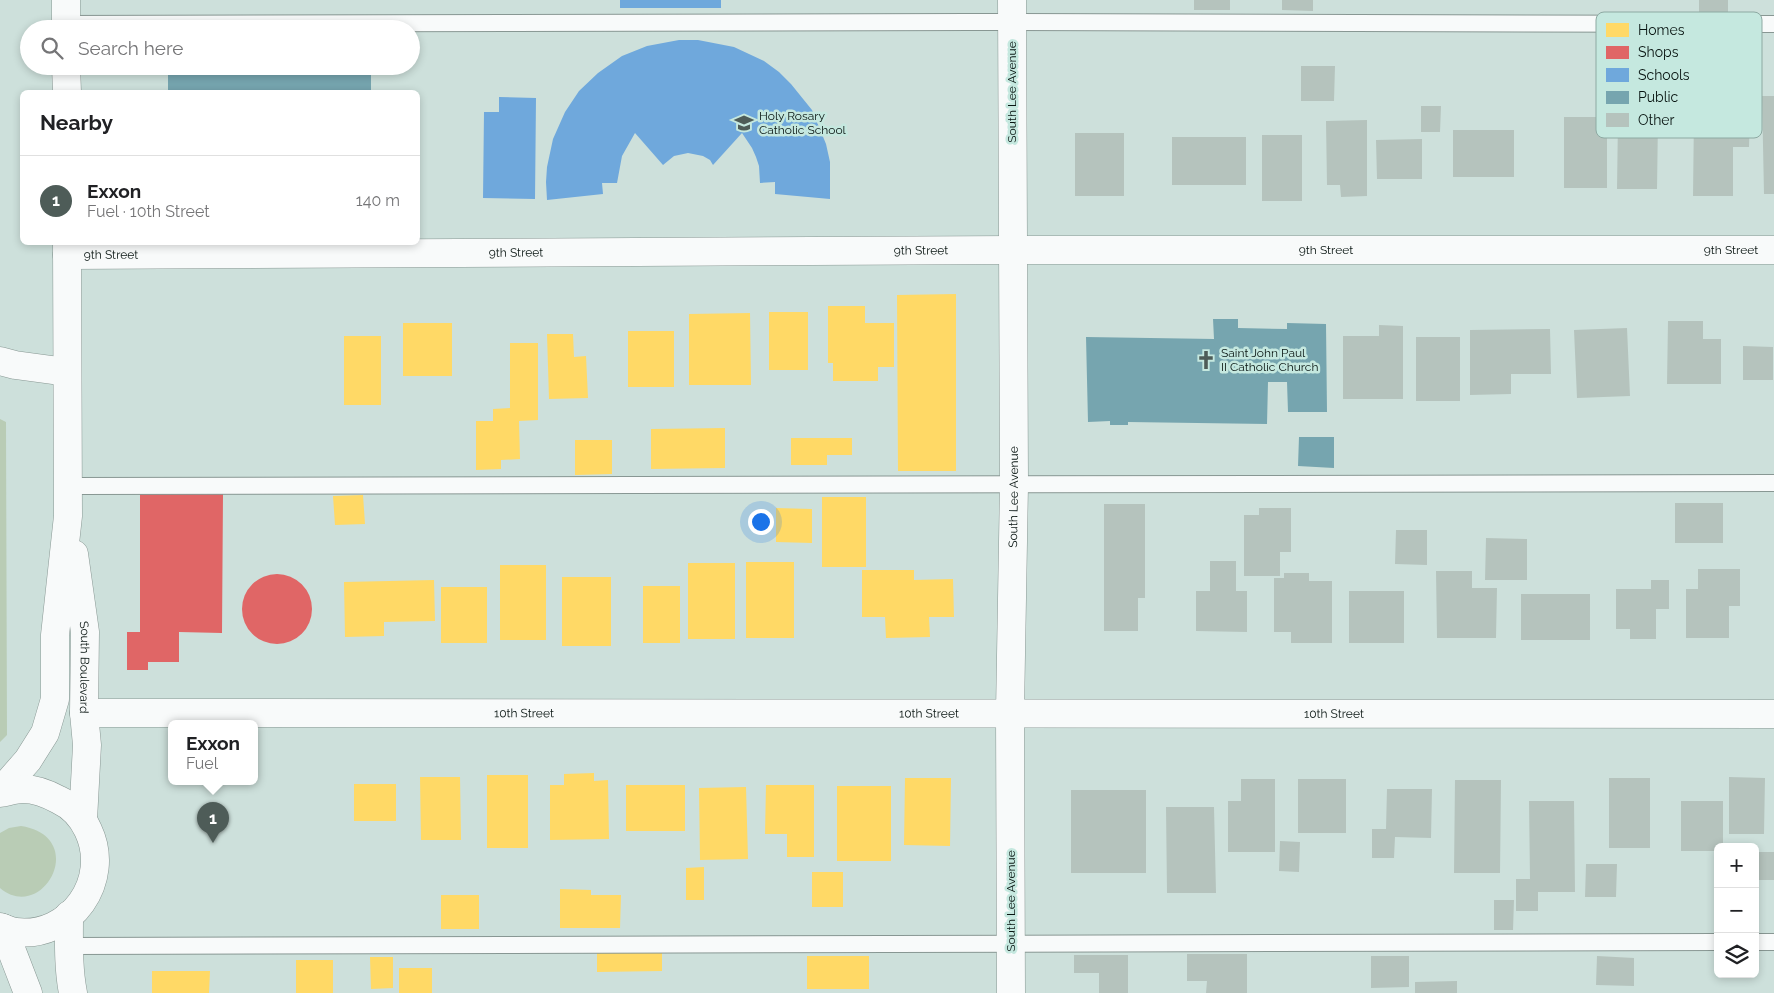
<!DOCTYPE html>
<meta charset="utf-8">
<style>
:root{--surface:#fff;--page:#f6f6f6;--text:#202124;--muted:#757577;--line:#e0e0e0;--accent:#4e5c58}
body{margin:0;font-family:Raleway,sans-serif;background:var(--page);color:var(--text)}
.controls{position:absolute;right:15px;bottom:15px;display:grid;overflow:hidden;border-radius:8px;box-shadow:0 2px 8px #0003}
.controls button{width:45px;height:45px;display:grid;place-items:center;padding:0;border:0;border-bottom:1px solid var(--line);background:var(--surface);color:var(--text);font:25px sans-serif}
.you{position:absolute;left:760px;top:521px;width:18px;height:18px;margin:-12px;border:4px solid #fff;border-radius:50%;background:#1a73e8;box-shadow:0 0 0 8px #1a73e833}
.badge{display:grid;place-items:center;width:32px;height:32px;border-radius:50%;background:var(--accent);color:#fff;font-size:16px;font-weight:700}
.pin{position:absolute;translate:-50% -41px;filter:drop-shadow(0 1px 2px #0008)}
.pin::after{content:'';position:absolute;top:26px;width:18px;height:15px;background:inherit;clip-path:polygon(0 0,100% 0,50% 100%)}
.popup{position:absolute;left:168px;top:720px;width:90px;height:65px;box-sizing:border-box;display:grid;place-content:center;border-radius:8px;background:var(--surface);filter:drop-shadow(0 1px 4px #0005);font-size:16px;white-space:nowrap;color:var(--muted)}
.popup b{font-size:19px;color:var(--text)}
.popup::after{content:'';position:absolute;left:50%;top:100%;margin-left:-10px;border:10px solid transparent;border-top-color:var(--surface)}
.list{margin:0;padding:0;list-style:none}
h2{display:flex;justify-content:space-between;align-items:center;height:65px;margin:0;padding:0 20px;font-size:21px}
h2 small{font-size:16px;font-weight:400;color:var(--muted)}
.list li{display:grid;grid-template-columns:32px 1fr auto;gap:15px;align-items:center;box-sizing:border-box;height:90px;padding:0 20px;border-top:1px solid var(--line)}
.list b{display:block;font-size:19px;white-space:nowrap}
.list p{margin:0;font-size:16px;white-space:nowrap;color:var(--muted)}
.list em{font-size:16px;font-style:normal;color:var(--muted)}
.icon{flex:none;width:28px;height:28px;fill:none;stroke:currentColor;stroke-width:2;stroke-linecap:round;stroke-linejoin:round}
.map{position:relative;flex:none;width:1774px;height:993px;overflow:hidden}
.search{position:absolute;background:var(--surface);box-shadow:0 2px 8px #0003;left:20px;top:20px;width:400px;height:55px;display:flex;align-items:center;gap:12px;box-sizing:border-box;padding:0 18px;border-radius:28px;color:var(--muted);font-size:19px}
.panel{position:absolute;background:var(--surface);box-shadow:0 2px 8px #0003;left:20px;top:90px;width:400px;height:155px;border-radius:8px}
.map>svg:first-child{display:block}
</style>
<div class="map">
<svg width="1774" height="993" viewBox="0 0 1774 993">
<rect width="100%" height="100%" fill="#cde0db"/>
<path fill="#b9ccb5" d="M0,419L6,422L7,735L0,742Z
M21,826C90,837 43,924 0,888V833L9,828Z"/>
<path fill="#ffd966" d="M956,294V471H898L897,295Z
M828,306H865V323H894V367H878V381H833V363H828Z
M769,312H808V370H769Z
M750,313L751,385H689V314Z
M403,323H452V376H403Z
M628,331H674V387H628Z
M547,334H573L574,357L586,356L588,398L549,399Z
M344,336H381V405H344Z
M510,343H538V420L519,421L520,459L501,460V469L476,470V421H493V409L510,408Z
M725,428V468L651,469V429Z
M791,438H852V455H827V465H791Z
M575,440H612V474L575,475Z
M363,495L365,524L335,525L333,496Z
M822,497H866V567H822Z
M776,508L812,509V543L776,542Z
M746,562H794V638H746Z
M688,563H735V639H688Z
M500,565H546V640H500Z
M862,570H914V580L953,579L954,617H929L930,637L886,638L885,617H862Z
M562,577H611V646H562Z
M434,580L435,621L384,622V636L345,637L344,582Z
M643,586H680V643H643Z
M441,587H487V643H441Z
M594,773V781L608,780L609,839L550,840V785H564V774Z
M487,775H528V848H487Z
M420,777H460L461,840H421Z
M905,778H951L950,846L904,845Z
M354,784H396V821H354Z
M626,785H685V831H626Z
M766,785H814V857H787V834H765Z
M837,786H891V861H837Z
M746,787L748,859L700,860L699,788Z
M704,867V900H686V868Z
M812,872H843V907H812Z
M560,889L591,890V895H621L620,928H560Z
M441,895H479V929H441Z
M662,952V971L597,972V953Z
M807,956H869V989H807Z
M370,957H393V988L371,989Z
M296,960H333V993H296Z
M399,968H432V993H399Z
M152,971H210L209,993H152Z"/>
<path fill="#e06666" d="M140,494H223L222,633L179,632V662H148V670H127V632H140Z
M242 609a35 35 0 1 1 70 0a35 35 0 1 1-70 0Z"/>
<path fill="#6fa8dc" d="M620,0H721V8H620Z
M679,40H698L734,47L764,61L779,72L791,84L812,110L826,144L830,162V199L775,194V182L760,183L759,166L756,157L752,148L742,133L713,165L710,160L703,156L688,153L674,156L663,165L635,133L622,156L617,183H602L603,194L547,200L546,182L547,167L553,139L565,112L579,91L598,73L622,56L647,46Z
M499,97L536,98L535,199L483,198L484,112H499Z"/>
<path fill="#76a5af" d="M168,66H371V92H168Z
M1213,319H1238V328L1287,329V323L1326,324L1327,412H1288L1287,382H1268L1267,424L1128,422V425H1110V421L1088,422L1086,337L1214,339Z
M1299,437H1334V468L1298,466Z"/>
<path fill="#b5c3bd" d="M1194,0H1230V10H1194Z
M1282,0H1313V11L1282,10Z
M1699,0H1728V12H1699Z
M1603,50L1637,52L1636,79L1602,78Z
M1301,66H1335L1334,101H1301Z
M1762,96H1774V194H1764Z
M1421,106H1441L1440,132H1421Z
M1694,114L1750,115L1749,147H1733V196H1693Z
M1564,117H1607V188H1564Z
M1618,119H1658L1657,189H1617Z
M1367,120V196L1341,197L1340,185H1327L1326,121Z
M1453,130H1514V177H1453Z
M1075,133H1124V196H1075Z
M1262,135H1302V201H1262Z
M1172,137H1246V185H1172Z
M1422,139V179H1377L1376,140Z
M1668,321H1703V339H1721V384H1667Z
M1379,325L1403,326V399H1343V336H1379Z
M1627,328L1630,396L1577,398L1574,330Z
M1550,329L1551,374H1511V394L1470,395V330Z
M1416,337H1460V401H1416Z
M1743,346L1773,347V380H1743Z
M1675,503H1723V543H1675Z
M1104,504H1145V598H1138V631H1104Z
M1259,508H1291V552H1280V576H1244V515H1259Z
M1396,530H1427V565L1395,564Z
M1486,538L1527,539V580H1485Z
M1210,561H1236V591H1247V632L1196,631V591H1210Z
M1698,569H1740V606H1729V638H1686V589H1698Z
M1436,571H1472V588H1497L1496,638H1437Z
M1284,573H1309V581H1332V643H1291V632H1274V578H1284Z
M1651,580H1669V609H1656V639H1630V629H1616V589H1651Z
M1349,591H1404V643H1349Z
M1521,594H1590V640H1521Z
M1729,777L1765,778L1764,834H1729Z
M1609,778H1650V848H1609Z
M1241,779H1275V852H1228V801H1241Z
M1298,779H1346V833H1298Z
M1455,780H1501L1500,873H1454Z
M1387,789H1432L1431,838L1395,837L1394,858H1372V829H1386Z
M1071,790H1146V873H1071Z
M1529,801H1574L1575,892H1538V911H1516V879H1530Z
M1681,801H1723V847H1718V851H1681Z
M1166,807H1214L1216,893H1167Z
M1280,841L1300,842L1299,872L1279,871Z
M1756,852H1774V880H1756Z
M1586,864H1617L1616,897H1585Z
M1494,900H1514L1513,930H1494Z
M1187,954H1247V993H1206L1207,981H1187Z
M1074,955H1128V993H1099V973H1074Z
M1371,956H1409V987L1371,988Z
M1597,956L1634,958V986L1596,985Z
M1457,981V993H1415V982Z"/>
<g fill="none" stroke-linecap="round" stroke-linejoin="round">
<g stroke="#889793" stroke-width="18">
<path id="service" d="M66,24L972,22L1774,24
M67,486L1774,483
M1755,942H1774
M69,946L1718,942"/>
</g>
<g stroke="#889793" stroke-width="29">
<g id="minor">
<path id="s1" d="M67,255L1013,250H1774"/>
<path d="M0,361L15,365L67,372"/>
<path id="s2" d="M84,713L1774,714"/>
<path id="s3" d="M1011,993L1010,712L1014,485L1012,0"/>
</g>
</g>
<g stroke="#889793" stroke-width="29">
<g id="tertiary">
<path d="M66,0V29"/>
<path d="M66,66L67,92"/>
<path id="s4" d="M74,554L85,632L84,713L87,745L83,820"/>
<path d="M0,792L28,760L45,733L55,699V635L68,516L67,242"/>
<path d="M0,793C7,792 15,789 23,789C36,789 48,794 59,800C72,806 82,817 88,830C112,880 71,939 15,932C10,931 5,929 0,927"/>
<path d="M69,915C69,941 68,967 73,993"/>
<path d="M3,928L28,993"/>
</g>
</g>
<use href="#service" stroke="#f8fafa" stroke-width="16"/>
<use href="#minor" stroke="#f8fafa" stroke-width="28"/>
<use href="#tertiary" stroke="#f8fafa" stroke-width="28"/>
</g>
<defs>
<g id="school-bare" transform="scale(1.5)"><path d="M0-5L7-2L0 1L-7-2ZM-4 1L0 2.5L4 1V4Q0 6-4 4Z" fill="#4e5c58" stroke="#c5e8df" stroke-width="2.5" paint-order="stroke"/></g>
<g id="church-bare" transform="scale(1.5)"><path d="M-1.2-6h2.4v3.5h3.3v2.4h-3.3V6h-2.4V-.1h-3.3v-2.4h3.3Z" fill="#4e5c58" stroke="#c5e8df" stroke-width="2.5" paint-order="stroke"/></g>
</defs>
<g fill-rule="evenodd">
<use href="#school-bare" x="744" y="123"/>
<use href="#church-bare" x="1206" y="360"/>
</g>
<g text-anchor="middle" stroke-width="5" stroke-linejoin="round" paint-order="stroke">
<g font-size="12" fill="#091512" stroke="#c5e8df">
<text transform="translate(1012 92) rotate(-90)" y="4">South Lee Avenue</text>
<text dy="4" stroke="none"><textPath href="#s1" startOffset="854">9th Street</textPath></text>
<text dy="4" stroke="none"><textPath href="#s1" startOffset="1259">9th Street</textPath></text>
<text dy="4" stroke="none"><textPath href="#s1" startOffset="1664">9th Street</textPath></text>
<text dy="4" stroke="none"><textPath href="#s1" startOffset="449">9th Street</textPath></text>
<text dy="4" stroke="none"><textPath href="#s1" startOffset="44">9th Street</textPath></text>
<text dy="4" stroke="none"><textPath href="#s3" startOffset="496">South Lee Avenue</textPath></text>
<text dy="4" stroke="none"><textPath href="#s4" startOffset="114">South Boulevard</textPath></text>
<text dy="4" stroke="none"><textPath href="#s2" startOffset="440">10th Street</textPath></text>
<text dy="4" stroke="none"><textPath href="#s2" startOffset="845">10th Street</textPath></text>
<text dy="4" stroke="none"><textPath href="#s2" startOffset="1250">10th Street</textPath></text>
<text transform="translate(1011 901) rotate(-90)" y="4">South Lee Avenue</text>
</g>
<g font-size="12" fill="#091512" stroke="#c5e8df" text-anchor="start">
<text x="759" y="120">Holy Rosary<tspan x="759" dy="14">Catholic School</tspan></text>
<text x="1221" y="357">Saint John Paul<tspan x="1221" dy="14">II Catholic Church</tspan></text>
</g>
</g>
<rect x="1596" y="12" width="166" height="126" rx="8" fill="#c5e8df" stroke="#8da9a2" stroke-width="1"/>
<rect x="1606" y="23" width="23" height="14" fill="#ffd966"/>
<rect x="1606" y="46" width="23" height="13" fill="#e06666"/>
<rect x="1606" y="68" width="23" height="14" fill="#6fa8dc"/>
<rect x="1606" y="91" width="23" height="13" fill="#76a5af"/>
<rect x="1606" y="113" width="23" height="14" fill="#b5c3bd"/>
<g font-size="14" fill="#091512">
<text x="1638" y="35">Homes</text>
<text x="1638" y="57">Shops</text>
<text x="1638" y="80">Schools</text>
<text x="1638" y="102">Public</text>
<text x="1638" y="125">Other</text>
</g>
</svg>
<div class="controls">
<button>+</button>
<button>−</button>
<button><svg class="icon" aria-label="layers" viewBox="0 0 24 24"><path d="M12 4l9 5-9 5-9-5zM3 14l9 5 9-5"/></svg></button>
</div>
<div class="you"></div>
<div class="pin badge" style="left:213px;top:843px">1</div>
<div class="popup"><b>Exxon</b>Fuel</div>
<div class="search"><svg class="icon" aria-label="search" viewBox="0 0 24 24"><circle cx="10" cy="10" r="6"/><path d="M15 15l6 6"/></svg>Search here</div>
<section class="panel">
<h2>Nearby<small></small></h2>
<ul class="list">
<li><span class="badge">1</span><div><b>Exxon</b><p>Fuel · 10th Street</p></div><em>140 m</em></li>
</ul>
</section>
</div>
